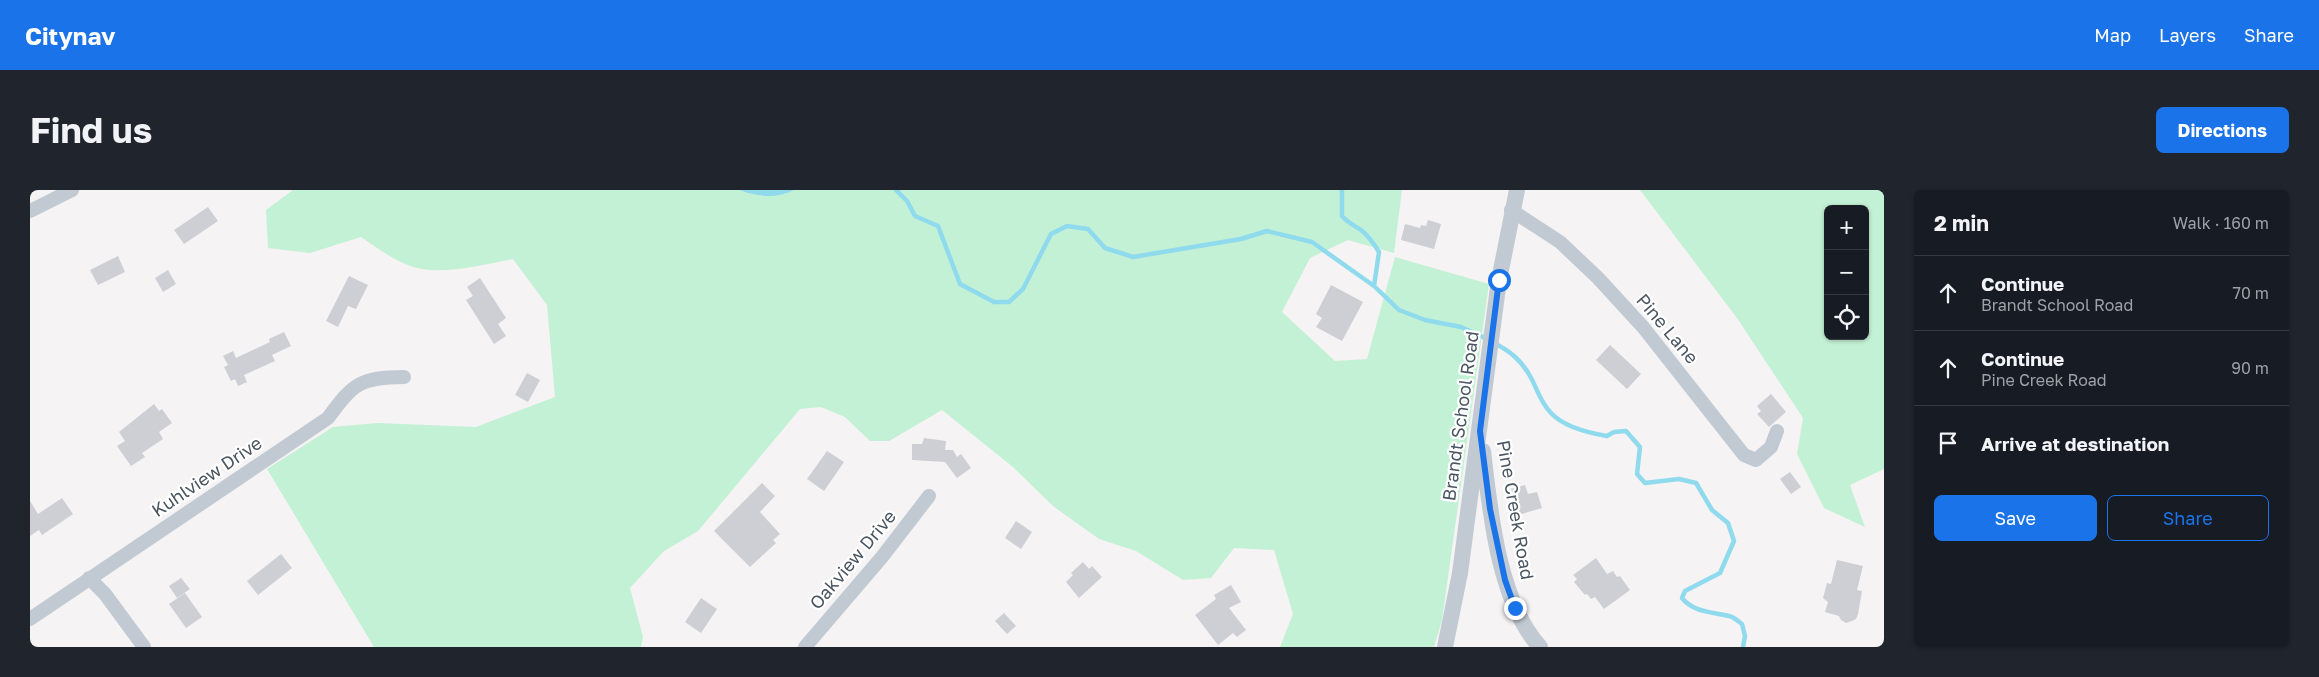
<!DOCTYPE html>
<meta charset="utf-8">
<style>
:root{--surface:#171b24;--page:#20242c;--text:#f1f3f6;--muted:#9ea1a6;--line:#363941;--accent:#1a73e8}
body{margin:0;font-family:"Golos Text",sans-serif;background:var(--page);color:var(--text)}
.controls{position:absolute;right:15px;top:15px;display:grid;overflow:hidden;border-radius:8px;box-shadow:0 1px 4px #0004}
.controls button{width:45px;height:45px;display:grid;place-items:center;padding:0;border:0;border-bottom:1px solid var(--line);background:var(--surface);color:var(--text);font:25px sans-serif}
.stop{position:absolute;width:15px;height:15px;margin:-11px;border:4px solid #1a73e8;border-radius:50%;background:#fff}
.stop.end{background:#1a73e8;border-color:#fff;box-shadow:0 1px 5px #0008}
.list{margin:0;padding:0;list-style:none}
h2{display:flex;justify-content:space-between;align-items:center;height:65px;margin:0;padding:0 20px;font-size:21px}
h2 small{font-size:16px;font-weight:400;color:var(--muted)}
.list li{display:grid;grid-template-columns:32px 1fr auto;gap:15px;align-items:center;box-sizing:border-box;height:75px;padding:0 20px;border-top:1px solid var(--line)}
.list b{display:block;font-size:19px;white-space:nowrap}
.list p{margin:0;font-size:16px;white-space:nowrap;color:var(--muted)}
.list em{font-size:16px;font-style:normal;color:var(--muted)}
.actions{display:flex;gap:10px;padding:15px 20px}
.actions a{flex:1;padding:11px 0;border:1px solid var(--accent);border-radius:8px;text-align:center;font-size:18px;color:var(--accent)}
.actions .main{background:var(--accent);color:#fff}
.icon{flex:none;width:28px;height:28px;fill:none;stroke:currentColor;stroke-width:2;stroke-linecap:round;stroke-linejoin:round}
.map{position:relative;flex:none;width:1854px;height:457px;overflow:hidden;border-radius:8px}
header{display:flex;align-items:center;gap:30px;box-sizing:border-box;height:70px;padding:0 25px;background:var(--accent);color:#fff}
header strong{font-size:24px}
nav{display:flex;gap:28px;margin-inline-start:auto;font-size:18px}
.intro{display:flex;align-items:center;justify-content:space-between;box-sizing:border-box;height:120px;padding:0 30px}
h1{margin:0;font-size:35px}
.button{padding:12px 22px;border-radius:8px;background:var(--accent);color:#fff;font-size:18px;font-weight:700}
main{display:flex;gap:30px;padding:0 30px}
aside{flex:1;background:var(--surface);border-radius:8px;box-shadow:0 1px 4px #0004}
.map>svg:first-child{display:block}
</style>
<header>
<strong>Citynav</strong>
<nav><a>Map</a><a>Layers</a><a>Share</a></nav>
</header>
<div class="intro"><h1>Find us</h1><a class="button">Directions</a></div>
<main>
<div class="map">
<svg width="1854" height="457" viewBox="0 0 1854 457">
<rect width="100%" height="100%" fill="#f5f3f3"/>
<path fill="#c3f1d5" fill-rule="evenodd" d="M263,0H1372L1364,63L1318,50L1280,68L1252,122L1305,171L1337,169L1365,67L1459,94L1412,430L1404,457H1250L1263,424L1244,360L1204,358L1181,388L1153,390L1106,361L1069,349L1023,316L983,277L912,220L859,251H840L815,227L791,217L770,219L668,341L634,361L600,398L613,447L611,457H344L237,279L303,237L347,233L446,237L525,207L517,115L483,69C457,74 418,84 392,79C369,75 349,59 331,47L280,63L238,58L236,20Z
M1610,0H1854V279L1820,295L1835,337L1794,318L1767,264L1773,228L1707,128ZM1798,19H1835V146H1798Z"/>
<path fill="#90daee" d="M710,0H764C747,9 727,7 710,0Z"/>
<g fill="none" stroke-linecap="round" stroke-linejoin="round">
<path stroke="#90daee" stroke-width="4.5" d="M866,0L877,11L885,26L908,36L930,94L964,112H979L993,99L1021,44L1037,36L1058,39L1075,58L1103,67L1211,49L1237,41L1282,52L1344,96
M1312,0V26C1318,33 1324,35 1331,40C1339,46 1344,54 1349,62L1344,96L1369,120L1395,130L1431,137L1457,149
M1464,153C1480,161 1491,170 1500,186C1507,198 1510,212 1521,223C1534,237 1559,243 1577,246L1584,242L1596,241L1610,257L1607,284L1615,293L1649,289L1666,293L1682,320L1698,333L1704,351L1690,383L1655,401L1652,408C1663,422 1682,422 1699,426C1704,427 1708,431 1712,434L1715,446L1713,457"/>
</g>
<path fill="#cdcfd5" d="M178,17L188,31L154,54L144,40Z
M1398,30L1411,34L1404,59L1371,50L1375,34L1390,38L1391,35L1396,36Z
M88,66L95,82L68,95L60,80Z
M138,80L146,94L133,102L125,88Z
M319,86L338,95L326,119L318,116L308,137L296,131Z
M450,88L476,128L468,134L476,146L464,154L436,110L443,106L437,97Z
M1301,95L1333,112L1312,151L1286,137L1292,128L1286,124Z
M254,142L261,156L242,165L245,171L214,185L217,192L208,196L205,189L201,191L194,177L198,175L193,166L203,161L206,168L240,152L239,149Z
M1580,155L1611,184L1597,199L1566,170Z
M497,183L510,190L498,212L485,205Z
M1741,204L1756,222L1739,237L1727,224L1731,221L1727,216Z
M124,214L129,221L132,219L142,233L129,242L133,249L112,263L115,267L101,276L87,256L95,251L89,242Z
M894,248L916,251L915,260H923L927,267L931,264L941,278L927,288L915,272L882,270V254H892Z
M797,261L814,272L794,301L777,289Z
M1760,282L1771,297L1761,304L1750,289Z
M732,293L745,306L730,322L750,344L743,350L746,353L720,377L684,341Z
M1495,295L1498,304L1507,302L1512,318L1488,325L1481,299Z
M32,308L43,324L12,345L9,340L0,346V311L8,324Z
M986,331L1002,342L991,359L975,348Z
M251,364L262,378L228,405L217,391Z
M1566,368L1577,384L1583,381L1587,387L1590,386L1600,400L1574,419L1565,407L1561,409L1557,404L1555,405L1544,392L1547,389L1543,385Z
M1807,370L1833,376L1827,400L1832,401L1828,424L1826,429L1822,431L1816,433L1811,430L1809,426L1795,422L1798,412L1793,408L1797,393L1801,394Z
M1053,372L1059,379L1062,376L1072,387L1049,408L1036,392L1043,385L1041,383Z
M151,388L160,399L147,408L139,396Z
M1201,395L1211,412L1199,418L1216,440L1207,447L1203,443L1188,455L1165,425L1186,409L1184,405Z
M155,403L172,427L156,438L139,414Z
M671,408L687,419L671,443L655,432Z
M974,423L986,436L977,444L965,431Z"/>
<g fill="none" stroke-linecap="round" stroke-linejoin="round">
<path stroke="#c1cad2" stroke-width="14" d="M1481,20L1530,52L1568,88L1613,137L1714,265L1726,270L1741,257L1747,241
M0,21L42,0
M59,388L75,404L114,457
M0,429L298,228C323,194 330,187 374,187
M775,457L852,367L899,306"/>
<path stroke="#c1cad2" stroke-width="16" d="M1453,261C1460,320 1468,411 1510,457
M1415,457L1430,383L1469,90L1487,0"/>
</g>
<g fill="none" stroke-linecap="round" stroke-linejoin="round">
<path stroke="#1a73e8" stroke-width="6" d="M1469,90L1450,241L1460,319L1475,390L1485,418"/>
</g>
<g text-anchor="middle" stroke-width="4.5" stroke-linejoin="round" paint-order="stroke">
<g font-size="18" fill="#4a5661" stroke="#fff">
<text transform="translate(1637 139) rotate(50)" y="6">Pine Lane</text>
<text transform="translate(1431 226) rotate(-82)" y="6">Brandt School Road</text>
<text transform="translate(177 287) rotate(-34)" y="6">Kuhlview Drive</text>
<text transform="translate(1485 320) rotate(80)" y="6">Pine Creek Road</text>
<text transform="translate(823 370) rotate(-50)" y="6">Oakview Drive</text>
</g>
</g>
</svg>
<div class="controls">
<button>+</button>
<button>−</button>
<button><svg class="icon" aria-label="locate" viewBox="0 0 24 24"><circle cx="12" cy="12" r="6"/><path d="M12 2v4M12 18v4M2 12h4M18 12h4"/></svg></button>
</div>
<div class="stop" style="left:1469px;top:90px"></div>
<div class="stop end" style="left:1485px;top:418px"></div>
</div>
<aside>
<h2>2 min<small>Walk · 160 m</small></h2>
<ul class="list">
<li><svg class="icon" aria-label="ahead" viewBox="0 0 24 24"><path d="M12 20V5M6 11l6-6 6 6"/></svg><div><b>Continue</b><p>Brandt School Road</p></div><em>70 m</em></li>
<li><svg class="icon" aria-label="ahead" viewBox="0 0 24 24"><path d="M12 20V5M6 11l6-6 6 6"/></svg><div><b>Continue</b><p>Pine Creek Road</p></div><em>90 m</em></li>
<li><svg class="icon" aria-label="arrive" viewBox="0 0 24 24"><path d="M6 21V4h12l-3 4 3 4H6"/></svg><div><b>Arrive at destination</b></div></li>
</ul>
<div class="actions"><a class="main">Save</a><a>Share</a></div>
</aside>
</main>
